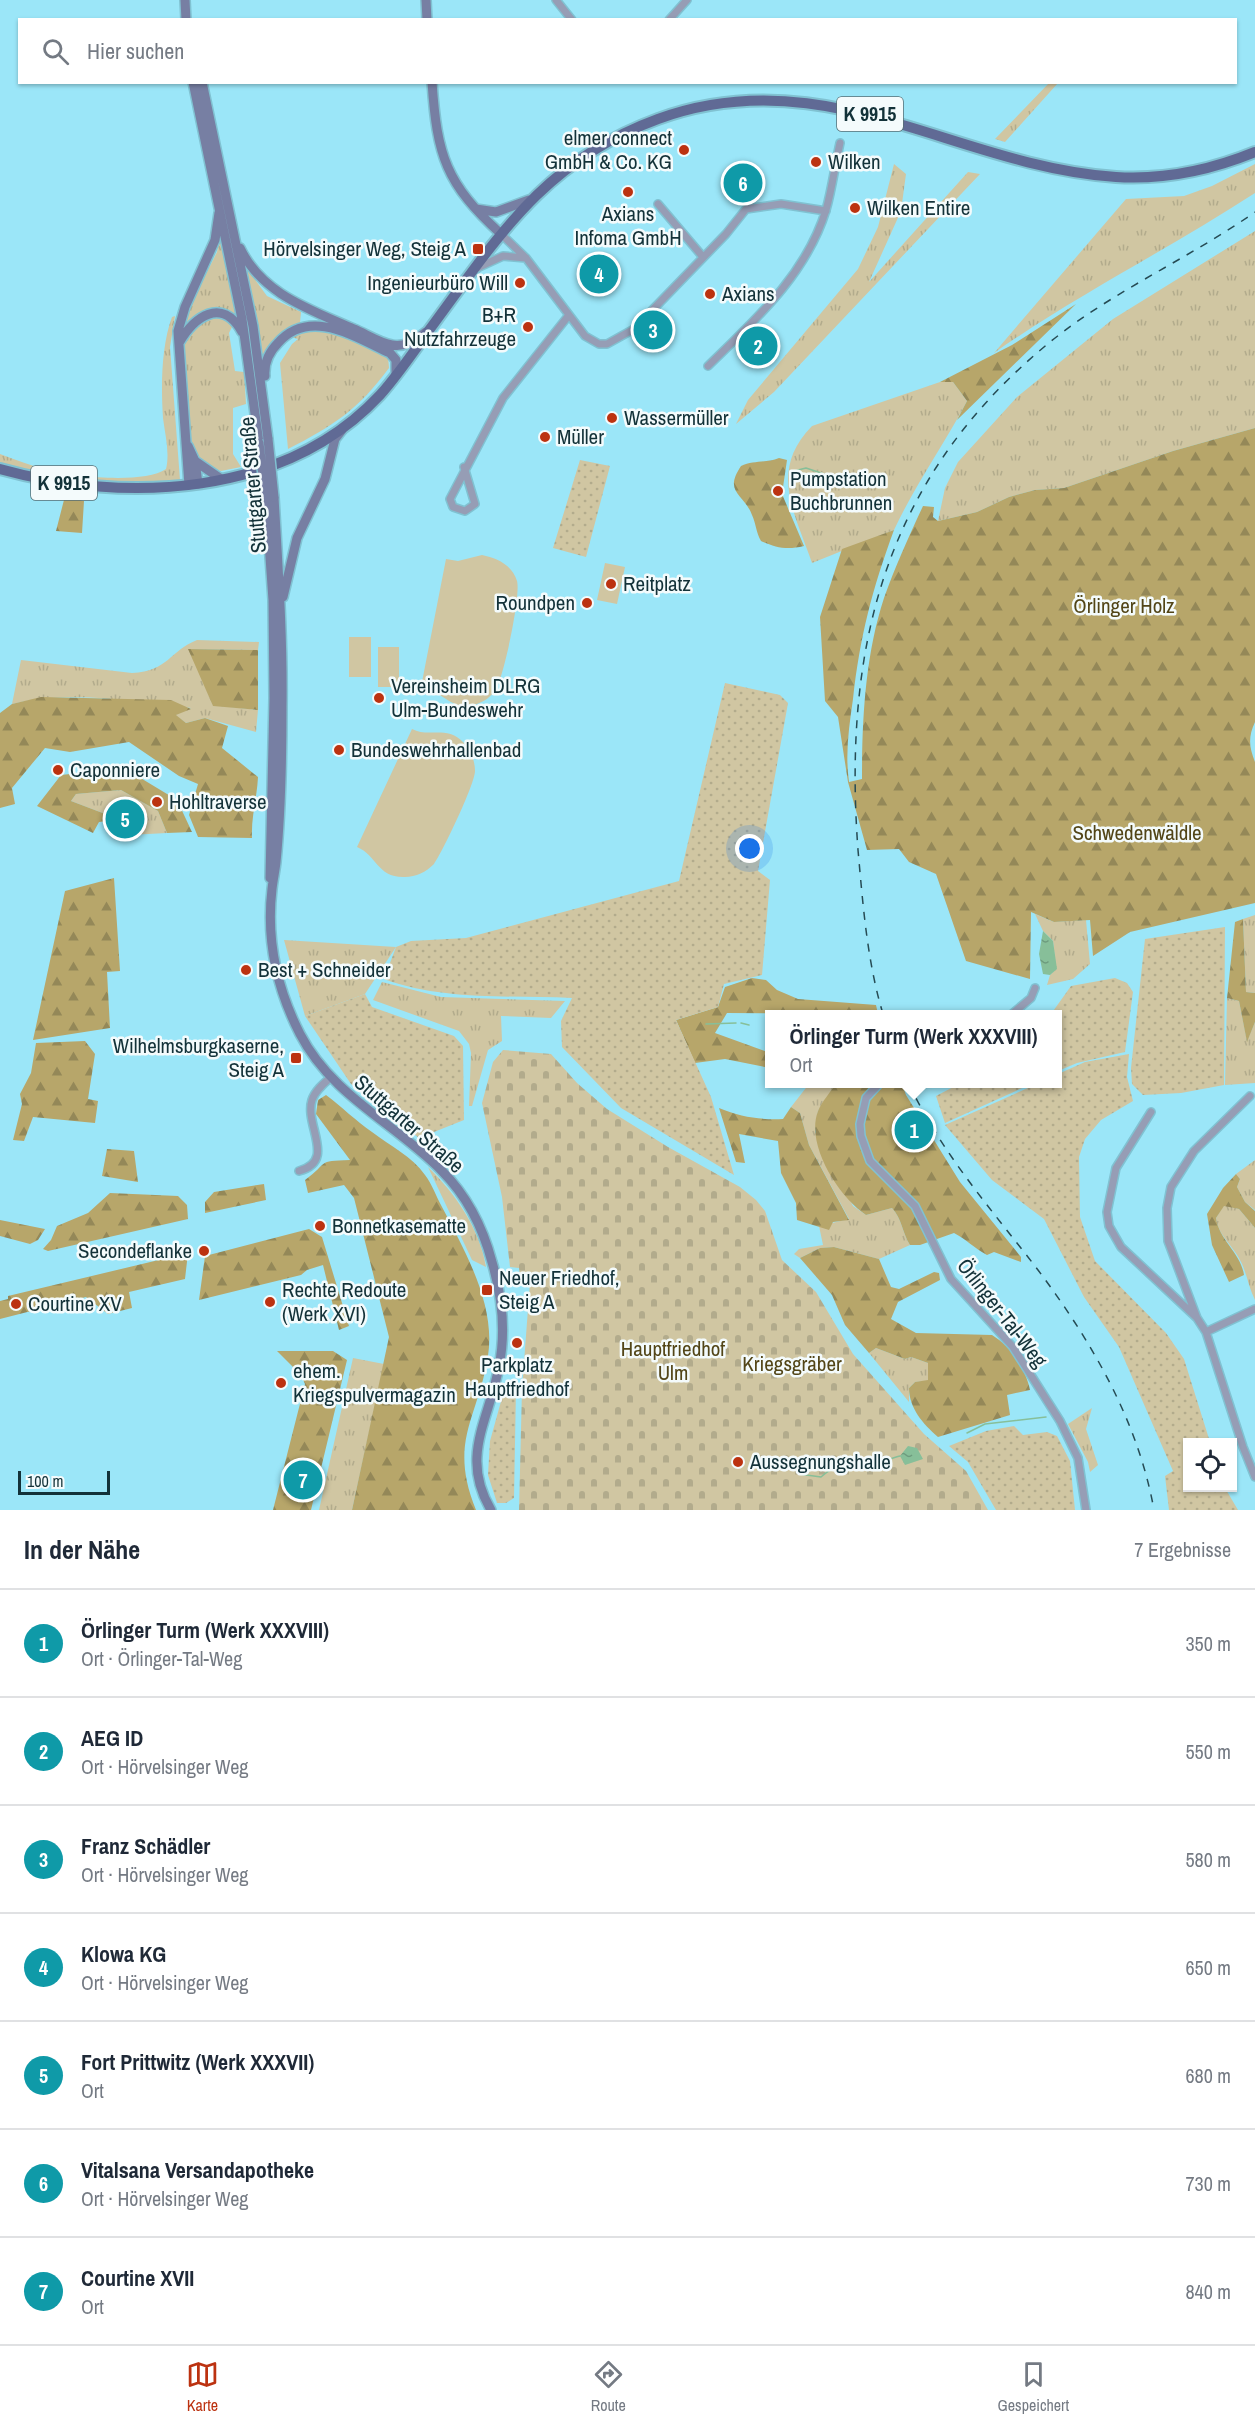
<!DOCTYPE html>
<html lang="de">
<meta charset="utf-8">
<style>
:root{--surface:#fff;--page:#f6f6f7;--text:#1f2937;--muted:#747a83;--line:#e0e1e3;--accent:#bc3210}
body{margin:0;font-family:"Archivo Narrow",sans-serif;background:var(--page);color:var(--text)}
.controls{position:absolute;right:18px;bottom:18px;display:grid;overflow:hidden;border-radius:0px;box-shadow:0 2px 4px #0004}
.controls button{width:54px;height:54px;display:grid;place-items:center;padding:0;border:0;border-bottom:2px solid var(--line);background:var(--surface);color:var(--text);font:30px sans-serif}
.scale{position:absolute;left:18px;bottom:15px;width:92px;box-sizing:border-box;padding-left:6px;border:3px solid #133239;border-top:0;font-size:16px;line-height:21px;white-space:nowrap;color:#133239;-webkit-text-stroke:4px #f4fbfc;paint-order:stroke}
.you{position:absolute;left:750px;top:849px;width:21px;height:21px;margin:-15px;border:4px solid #fff;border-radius:50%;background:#1a73e8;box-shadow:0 0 0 9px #1a73e833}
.badge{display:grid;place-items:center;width:39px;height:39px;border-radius:50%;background:var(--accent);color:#fff;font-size:20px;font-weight:700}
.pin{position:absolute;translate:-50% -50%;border:3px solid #fff;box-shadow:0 2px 6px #0006}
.popup{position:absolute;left:765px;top:1010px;width:297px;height:78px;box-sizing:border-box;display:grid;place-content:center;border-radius:0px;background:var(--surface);filter:drop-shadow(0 2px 4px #0005);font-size:20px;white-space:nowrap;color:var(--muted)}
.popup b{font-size:22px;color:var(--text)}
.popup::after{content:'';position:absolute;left:50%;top:100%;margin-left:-12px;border:12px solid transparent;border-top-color:var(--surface)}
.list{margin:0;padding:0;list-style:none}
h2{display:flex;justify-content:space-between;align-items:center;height:78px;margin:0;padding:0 24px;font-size:26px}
h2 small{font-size:20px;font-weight:400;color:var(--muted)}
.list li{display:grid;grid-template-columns:39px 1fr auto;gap:18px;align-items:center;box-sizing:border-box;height:108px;padding:0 24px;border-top:2px solid var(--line)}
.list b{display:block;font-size:22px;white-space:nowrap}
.list p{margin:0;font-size:20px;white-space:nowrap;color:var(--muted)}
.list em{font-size:20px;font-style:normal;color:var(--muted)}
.icon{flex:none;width:33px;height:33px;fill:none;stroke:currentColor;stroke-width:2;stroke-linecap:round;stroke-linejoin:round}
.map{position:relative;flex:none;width:1255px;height:1510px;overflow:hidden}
.search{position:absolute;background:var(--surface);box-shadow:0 2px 4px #0004;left:18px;right:18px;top:18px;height:66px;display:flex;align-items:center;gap:15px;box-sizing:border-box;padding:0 21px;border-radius:0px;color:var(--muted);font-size:22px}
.sheet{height:834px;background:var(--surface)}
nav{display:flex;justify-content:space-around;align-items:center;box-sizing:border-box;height:84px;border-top:2px solid var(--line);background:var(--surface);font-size:16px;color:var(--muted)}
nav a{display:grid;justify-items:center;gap:3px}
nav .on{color:var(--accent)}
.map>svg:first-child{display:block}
</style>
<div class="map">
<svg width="1255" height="1510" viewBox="0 0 1255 1510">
<defs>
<pattern id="grass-tufts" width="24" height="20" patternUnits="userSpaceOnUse" patternTransform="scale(1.5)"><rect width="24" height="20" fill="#d0c6a2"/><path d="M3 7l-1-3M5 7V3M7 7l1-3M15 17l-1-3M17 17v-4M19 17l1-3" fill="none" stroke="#b2ab8c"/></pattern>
<pattern id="forest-firs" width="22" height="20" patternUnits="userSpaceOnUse" patternTransform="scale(1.5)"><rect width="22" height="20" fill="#b7a66a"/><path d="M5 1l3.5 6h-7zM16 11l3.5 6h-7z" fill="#948858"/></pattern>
<pattern id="cemetery-stones" width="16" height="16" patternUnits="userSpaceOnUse" patternTransform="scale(1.5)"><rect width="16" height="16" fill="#d0c6a2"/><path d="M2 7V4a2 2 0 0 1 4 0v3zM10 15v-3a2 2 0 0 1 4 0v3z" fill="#b2ab8c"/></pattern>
<pattern id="park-dots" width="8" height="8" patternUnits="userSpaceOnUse" patternTransform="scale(1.5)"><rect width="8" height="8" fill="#d0c6a2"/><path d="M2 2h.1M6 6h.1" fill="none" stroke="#b2ab8c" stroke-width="1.8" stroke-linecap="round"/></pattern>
<pattern id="water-ripples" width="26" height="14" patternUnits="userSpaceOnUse" patternTransform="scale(1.5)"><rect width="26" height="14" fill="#87bf99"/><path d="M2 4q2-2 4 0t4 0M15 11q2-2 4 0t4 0" fill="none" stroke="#6d9c7e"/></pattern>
</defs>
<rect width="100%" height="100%" fill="#9be6f8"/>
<path fill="url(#grass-tufts)" d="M1049,83H1058L1005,142L995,139Z
M894,164L906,174L901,211L869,282L968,172L980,174L774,392L736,424L748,400L858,269L878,227Z
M1255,164V193C1169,249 1078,294 994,353L1126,199L1184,196L1212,186Z
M1255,231V428L1173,451L1064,488L1035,490L1009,497L977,512L938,521L945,488L958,462L1017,397L1113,319Z
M221,233L237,317L229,333L235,371L244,372L246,404L233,408V454L241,467L221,471L202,463L192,446L182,348L187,312L217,252Z
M245,266L267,296L301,312L300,323L330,331L388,357L389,368C358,410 333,426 288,449L280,363L292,344L298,339L291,337L263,359Z
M175,316L170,347L180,480C119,488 59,479 0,463V454C16,460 32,466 48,470C75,477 144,484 166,469C170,452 165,435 163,418C161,387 161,347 172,317Z
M940,382H953L967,401C944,445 915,485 894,530L812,563C795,513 768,471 812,426Z
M197,640L259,642L258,650L189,649L213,705L258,710L256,732L205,718L186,723L175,715L191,708C131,701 71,690 12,704L21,660L132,673C169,671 169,651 197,640Z
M121,790L158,811L167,833L129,835L121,820L71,801L76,794Z
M1035,914L1054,922L1086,920L1090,964L1073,979L1047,985L1050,975L1056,969L1053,941L1043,931Z
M1255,915V993L1246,992L1243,919Z
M284,940L396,947L365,994L305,1016Z
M382,982L441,997L565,1001L551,1018L501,1016L502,1041L488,1050L472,1106H469L471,1053L469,1044L459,1031L373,1000Z
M1227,998L1239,1001L1247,1041L1255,1022V1083L1225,1085Z
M809,1084H836L818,1111L815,1132L853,1206L866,1215L892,1208C902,1219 902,1232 910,1245L879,1259L834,1247L820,1248L800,1258L794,1254L799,1249L823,1245L819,1226L849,1219L809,1145L800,1113L791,1107Z
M1255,1160V1210L1245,1202L1237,1187L1240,1179L1236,1174Z
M428,1167C455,1193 480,1229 486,1267L472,1260Z
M1224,1205L1239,1209L1255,1228V1300C1249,1288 1247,1275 1242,1264C1235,1247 1218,1236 1216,1218Z
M876,1348L905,1359L911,1357L928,1363V1381L915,1382L909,1388V1402L869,1353Z
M353,1358L384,1364L352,1510H319Z
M1092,1408L1086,1429L1098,1465L1090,1472L1088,1462L1068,1424Z"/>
<path fill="url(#forest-firs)" d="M1076,304L957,420L967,401L953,382H940L1012,345Z
M1255,428V722C1248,737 1249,747 1255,762V903L1130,932L1093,956L1090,920L1054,922L1031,912L1030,979L966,961L936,874L909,862L899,849L867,850L848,782L838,717L825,701L820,617L842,549L894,530C872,590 860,636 853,699C849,727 845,754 849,782L862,779C862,720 865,656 884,598C895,567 909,536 923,506L934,507L933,517L938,521L977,512L1009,497L1035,490L1064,488L1173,451Z
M779,458L787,460L782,494L804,546C787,550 777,548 761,541C756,532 756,524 752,515C744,493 723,493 741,466C754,460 767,463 779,458Z
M65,496L84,501L82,533L56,531Z
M188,649L258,650V710L213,706Z
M41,697L171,700L191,709L176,715L186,723L205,718L228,726L222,748L258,777C257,798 251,817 252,838L198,837L189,815L198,784L179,776L129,742L70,752L45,748L12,788L15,804L0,808V713L12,704Z
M124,768L177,800L192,832L167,833L158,811L121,790L76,794L71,801L121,820L129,835L125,836L124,830L116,820L99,822L93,833L37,806L61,775Z
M114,878L120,971L107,972L110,1028L33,1040L65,891Z
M1243,919L1246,992L1255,993V1022L1247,1042L1239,1001L1227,998L1235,922Z
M752,978L766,980L777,990L798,999L876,1005L878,1014L727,1013L715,1033L770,1053V1068L725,1059L695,1063L676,1020L718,1007L725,987Z
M85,1041L95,1054L88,1099L98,1101L95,1123L33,1117L24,1141L13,1140L22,1104L20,1094L31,1073L36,1043Z
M836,1084H902L906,1095L960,1182L1021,1257V1262L994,1252L987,1255C974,1248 966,1239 954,1233L920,1245H910C902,1232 902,1219 892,1208L866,1215C839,1197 805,1145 818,1111C822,1102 830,1092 836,1084Z
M326,1095C342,1107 356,1121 372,1132C390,1146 412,1156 425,1175C432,1184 436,1196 442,1207C465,1251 496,1305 488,1356C478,1419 448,1441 476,1510H352L389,1337L354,1198L344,1185L308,1193L305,1180C330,1162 315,1161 350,1160L316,1114L318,1100Z
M791,1107L800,1113L809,1145L849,1220L833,1222L829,1230L797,1220L796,1203L781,1173L778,1141L739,1134L745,1163L736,1162L719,1108C741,1117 760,1120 783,1119Z
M107,1149L134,1151L138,1182L102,1176Z
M1236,1174L1240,1179L1237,1187L1245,1202L1255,1211V1228L1239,1209L1224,1206L1216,1218C1219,1240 1241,1253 1244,1275L1229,1282L1212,1245L1207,1214L1223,1188Z
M264,1184L266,1200L205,1213V1202L214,1192Z
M110,1193L178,1196L187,1205L188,1219L48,1251L43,1249L51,1240L57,1226L88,1213Z
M0,1220L45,1229L38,1240L30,1244L0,1236Z
M309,1229L322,1237L349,1326L339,1330L323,1265L307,1270L301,1275L199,1300L205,1256Z
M834,1247L879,1259L891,1287L899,1289L934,1272L939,1273L940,1280L898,1302L891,1319L916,1333L992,1335C1010,1346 1026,1369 1030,1390L1007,1395L1010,1415L938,1437C923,1424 909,1408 909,1388L915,1382L928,1380V1363L911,1357L905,1359L876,1348L869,1353L845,1325L832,1295L800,1258L820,1248Z
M188,1253L185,1279L129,1292L132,1308L108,1314L86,1297L0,1319V1301L8,1299V1296Z
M277,1351H333L347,1360L311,1510H273L305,1384L301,1375Z"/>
<path fill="url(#cemetery-stones)" d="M503,1050L551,1054L577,1083L607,1109L668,1147L740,1187L756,1200L765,1211L782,1260L816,1292L853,1354L924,1434L966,1471L988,1510H519L522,1389L530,1282L520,1277L519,1268L510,1267L502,1197L482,1103L493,1062Z"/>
<path fill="url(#park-dots)" d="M580,460L610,466L586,557L553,548Z
M725,683L780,695L788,703L758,871L770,880L762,975L724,984L718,1007L676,1020L711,1097L734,1175L621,1108L562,1047L561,1021L572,998C510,995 443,1001 384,979L396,947L411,941L466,938L679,881Z
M1225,927L1224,1085L1181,1093L1143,1095L1132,1084L1131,1068L1145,939Z
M1115,978L1127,983L1133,992L1125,1052L1077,1063L1058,1071V1014H1051L1071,986Z
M365,994L372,1007L454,1036L463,1046L464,1120L419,1138L351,1084L305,1016Z
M1129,1054L1127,1077L1133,1101L1101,1120L1085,1139L1079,1157L1080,1217L1095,1261L1166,1333L1184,1359L1210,1442H1188V1488H1225L1238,1510H1169L1165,1476L1173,1471L1119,1347L1084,1297L1044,1219L992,1180L945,1125L1037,1084H1058V1074L1085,1062Z
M959,1084H1031L945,1123L936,1096Z
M505,1387L516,1389L514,1498L506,1503H497L488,1475L490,1441Z
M1014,1426L1023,1435L1047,1432L1057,1436L1070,1461L1075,1510H996L968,1462L949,1446L986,1431Z"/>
<path fill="#d0c6a2" d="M482,555C497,558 512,565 517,581C521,595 504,676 496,689C491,697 484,702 474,705C450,711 441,689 421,687L446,559L458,561Z
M605,563L625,567L617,604L597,600Z
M349,637H371V677H349Z
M378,647H399V687H378Z
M412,729C428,738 447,725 463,742C470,749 475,760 475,771C475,784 442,853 434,864C426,872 416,877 405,877C377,878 377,855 357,847Z
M1249,934H1255V977L1248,976Z"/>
<path fill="url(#water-ripples)" d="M1043,931L1053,941L1057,969L1050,975L1043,974L1039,954Z
M908,1446L917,1448L923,1459L905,1465L900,1456Z"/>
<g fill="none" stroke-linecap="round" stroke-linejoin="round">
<path stroke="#87bf99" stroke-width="1.5" d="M790,486L794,482V471L806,468L824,474
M741,1023L749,1025
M706,1024L736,1023
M967,1433L985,1424L1046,1417
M799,1474L821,1477C836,1463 848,1467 867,1465C878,1464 889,1459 900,1456"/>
<g stroke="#80c2d2" stroke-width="10">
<path id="street" d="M556,0L572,20
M669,20L687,0
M658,204L703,257
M501,234L526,258L585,336L599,344H607L634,329L726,234L746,209L781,204L826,211
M477,268L503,256L526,258
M708,366C755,320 806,275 826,210C832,189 835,165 840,143
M464,467L475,504L465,511L453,507L450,499L503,398L569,315
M1012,1014L1031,998L1035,988
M879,1084L866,1098L860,1124L861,1136L870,1161L915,1206L951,1279L1013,1347L1060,1421L1078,1458L1086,1510
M1151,1112L1116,1168L1107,1212L1109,1226L1121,1247L1197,1318L1206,1332L1243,1447L1255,1477
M299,1171C337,1161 304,1125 312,1100C315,1091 323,1084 330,1078
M1197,1318L1168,1241L1167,1208L1171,1187L1194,1151L1250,1096
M1206,1332L1255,1309"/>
</g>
<g stroke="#80c2d2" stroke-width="12">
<path id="secondary" d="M185,0L186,20
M426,0L427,20
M193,82L242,319L259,443
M202,82L253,326L268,439
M432,82C437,156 446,184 501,234
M476,209L496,212L529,200
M240,248C262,294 309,309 354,329C366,334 380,343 392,345C405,348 416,339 426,332
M179,343C194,317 222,296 242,332
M265,376C264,363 269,352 278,343C310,307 355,337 390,353L396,360V374
M188,446L195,461L198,484
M195,461L221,479
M189,485L178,331L185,307L215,240L219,213
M274,497C278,567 283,637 282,707C282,758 281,811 276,862C275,871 273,880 272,889C266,940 277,989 300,1034C332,1096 395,1123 442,1171C467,1196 483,1228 492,1262C502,1296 506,1332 499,1366C490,1419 459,1456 491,1510
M266,500L273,600L274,698L270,878
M283,597L297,538L325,479L335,439L342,430"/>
</g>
<g stroke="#80c2d2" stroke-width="14">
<path id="primary" d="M0,469C125,504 285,497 380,395C397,376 412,354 427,333C496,240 543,161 658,119C825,58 955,166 1116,177C1164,180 1211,170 1255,152"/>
</g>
<use href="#street" stroke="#969db5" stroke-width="7"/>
<use href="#secondary" stroke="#777fa3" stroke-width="9"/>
<use href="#primary" stroke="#606a95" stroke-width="10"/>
<path stroke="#264b54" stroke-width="1.5" stroke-dasharray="8 8" stroke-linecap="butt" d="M883,1014C867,961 863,905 858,850C843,648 884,481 1044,347C1108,293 1187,260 1255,212
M909,1084C942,1154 992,1210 1038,1270C1092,1342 1138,1421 1154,1510"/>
<g stroke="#80c2d2" stroke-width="12" stroke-linecap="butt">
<path id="secondary-bridge" d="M268,439L274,497
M259,443L266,500"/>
</g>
<use href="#secondary-bridge" stroke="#777fa3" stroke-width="9"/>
</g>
<g fill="#bc3210" stroke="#f4fbfc" stroke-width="2">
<circle cx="684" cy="150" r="6"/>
<circle cx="816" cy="162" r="6"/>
<circle cx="628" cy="192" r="6"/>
<circle cx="855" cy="208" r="6"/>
<rect x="472" y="243" width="12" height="12" rx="3"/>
<circle cx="520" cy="283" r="6"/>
<circle cx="710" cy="294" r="6"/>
<circle cx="528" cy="327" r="6"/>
<circle cx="612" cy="418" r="6"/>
<circle cx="545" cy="437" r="6"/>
<circle cx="778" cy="491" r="6"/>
<circle cx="611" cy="584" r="6"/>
<circle cx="587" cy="603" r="6"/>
<circle cx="379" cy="698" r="6"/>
<circle cx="339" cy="750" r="6"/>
<circle cx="58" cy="770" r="6"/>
<circle cx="157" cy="802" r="6"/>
<circle cx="246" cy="970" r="6"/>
<rect x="290" y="1052" width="12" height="12" rx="3"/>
<circle cx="320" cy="1226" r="6"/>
<circle cx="204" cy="1251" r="6"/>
<rect x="481" y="1284" width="12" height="12" rx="3"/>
<circle cx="270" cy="1302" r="6"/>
<circle cx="16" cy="1304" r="6"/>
<circle cx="517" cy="1343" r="6"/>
<circle cx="281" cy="1383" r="6"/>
<circle cx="738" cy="1462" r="6"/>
</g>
<g text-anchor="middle" stroke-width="5" stroke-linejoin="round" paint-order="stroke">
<g fill="#f4fbfc" stroke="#566e74" stroke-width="1.5">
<rect x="837" y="97" width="66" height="34" rx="4.5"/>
<rect x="31" y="466" width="66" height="34" rx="4.5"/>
</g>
<g font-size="20" font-weight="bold" fill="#133239">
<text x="870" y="121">K 9915</text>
<text x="64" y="490">K 9915</text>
</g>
<g font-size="21" fill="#133239" stroke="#f4fbfc" text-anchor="start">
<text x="672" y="145" text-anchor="end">elmer connect<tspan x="672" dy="24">GmbH &amp; Co. KG</tspan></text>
<text x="828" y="169">Wilken</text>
<text x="867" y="215">Wilken Entire</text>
<text x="628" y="221" text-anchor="middle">Axians<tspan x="628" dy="24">Infoma GmbH</tspan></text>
<text x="466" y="256" text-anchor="end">Hörvelsinger Weg, Steig A</text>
<text x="508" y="290" text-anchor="end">Ingenieurbüro Will</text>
<text x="722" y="301">Axians</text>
<text x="516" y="322" text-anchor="end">B+R<tspan x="516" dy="24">Nutzfahrzeuge</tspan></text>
<text x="624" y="425">Wassermüller</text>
<text x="557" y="444">Müller</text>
<text x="790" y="486">Pumpstation<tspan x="790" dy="24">Buchbrunnen</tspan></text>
<text x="623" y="591">Reitplatz</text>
<text x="575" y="610" text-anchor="end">Roundpen</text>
<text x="391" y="693">Vereinsheim DLRG<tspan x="391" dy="24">Ulm-Bundeswehr</tspan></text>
<text x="351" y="757">Bundeswehrhallenbad</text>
<text x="70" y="777">Caponniere</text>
<text x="169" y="809">Hohltraverse</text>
<text x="258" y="977">Best + Schneider</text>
<text x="284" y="1053" text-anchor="end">Wilhelmsburgkaserne,<tspan x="284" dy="24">Steig A</tspan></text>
<text x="332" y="1233">Bonnetkasematte</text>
<text x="192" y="1258" text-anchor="end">Secondeflanke</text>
<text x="499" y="1285">Neuer Friedhof,<tspan x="499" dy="24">Steig A</tspan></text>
<text x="282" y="1297">Rechte Redoute<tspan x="282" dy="24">(Werk XVI)</tspan></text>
<text x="28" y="1311">Courtine XV</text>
<text x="517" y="1372" text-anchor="middle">Parkplatz<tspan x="517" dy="24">Hauptfriedhof</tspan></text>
<text x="293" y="1378">ehem.<tspan x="293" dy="24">Kriegspulvermagazin</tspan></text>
<text x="750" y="1469">Aussegnungshalle</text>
</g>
<g font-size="21" fill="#133239" stroke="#f4fbfc">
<text transform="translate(253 485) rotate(-95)" y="7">Stuttgarter Straße</text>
<text transform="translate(409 1124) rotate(41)" y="7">Stuttgarter Straße</text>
<text transform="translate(1002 1313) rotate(52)" y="7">Örlinger-Tal-Weg</text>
</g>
<g font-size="21" fill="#524517" stroke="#f4fbfc">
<text x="1124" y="613">Örlinger Holz</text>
<text x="1137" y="840">Schwedenwäldle</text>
<text x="673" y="1356">Hauptfriedhof<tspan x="673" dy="24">Ulm</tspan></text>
<text x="792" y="1371">Kriegsgräber</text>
</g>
</g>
</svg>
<div class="controls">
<button><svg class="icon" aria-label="locate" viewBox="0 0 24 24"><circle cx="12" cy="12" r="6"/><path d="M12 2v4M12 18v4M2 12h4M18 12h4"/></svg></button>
</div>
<div class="scale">100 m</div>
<div class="you"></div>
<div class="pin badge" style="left:914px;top:1130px;background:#0f9aa8">1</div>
<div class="popup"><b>Örlinger Turm (Werk XXXVIII)</b>Ort</div>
<div class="pin badge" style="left:758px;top:346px;background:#0f9aa8">2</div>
<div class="pin badge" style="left:653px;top:330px;background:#0f9aa8">3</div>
<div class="pin badge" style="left:599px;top:274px;background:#0f9aa8">4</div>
<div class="pin badge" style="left:125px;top:819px;background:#0f9aa8">5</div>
<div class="pin badge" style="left:743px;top:183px;background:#0f9aa8">6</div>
<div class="pin badge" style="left:303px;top:1480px;background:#0f9aa8">7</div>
<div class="search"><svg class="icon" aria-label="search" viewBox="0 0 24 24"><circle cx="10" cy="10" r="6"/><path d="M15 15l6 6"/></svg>Hier suchen</div>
</div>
<section class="sheet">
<h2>In der Nähe<small>7 Ergebnisse</small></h2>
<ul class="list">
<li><span class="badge" style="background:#0f9aa8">1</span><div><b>Örlinger Turm (Werk XXXVIII)</b><p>Ort · Örlinger-Tal-Weg</p></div><em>350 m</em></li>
<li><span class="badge" style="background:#0f9aa8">2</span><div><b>AEG ID</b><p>Ort · Hörvelsinger Weg</p></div><em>550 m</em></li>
<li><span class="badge" style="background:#0f9aa8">3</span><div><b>Franz Schädler</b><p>Ort · Hörvelsinger Weg</p></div><em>580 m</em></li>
<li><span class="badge" style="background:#0f9aa8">4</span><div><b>Klowa KG</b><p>Ort · Hörvelsinger Weg</p></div><em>650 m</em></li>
<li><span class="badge" style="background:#0f9aa8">5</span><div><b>Fort Prittwitz (Werk XXXVII)</b><p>Ort</p></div><em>680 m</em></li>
<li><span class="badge" style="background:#0f9aa8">6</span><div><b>Vitalsana Versandapotheke</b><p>Ort · Hörvelsinger Weg</p></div><em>730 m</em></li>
<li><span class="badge" style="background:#0f9aa8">7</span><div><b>Courtine XVII</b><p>Ort</p></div><em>840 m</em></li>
</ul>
</section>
<nav>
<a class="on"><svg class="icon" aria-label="map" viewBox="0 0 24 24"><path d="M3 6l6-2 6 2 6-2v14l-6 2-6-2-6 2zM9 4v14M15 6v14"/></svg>Karte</a>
<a><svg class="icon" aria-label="directions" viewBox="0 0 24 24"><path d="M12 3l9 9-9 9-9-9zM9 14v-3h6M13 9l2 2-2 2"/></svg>Route</a>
<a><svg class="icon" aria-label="saved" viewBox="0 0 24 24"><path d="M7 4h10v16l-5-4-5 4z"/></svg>Gespeichert</a>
</nav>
